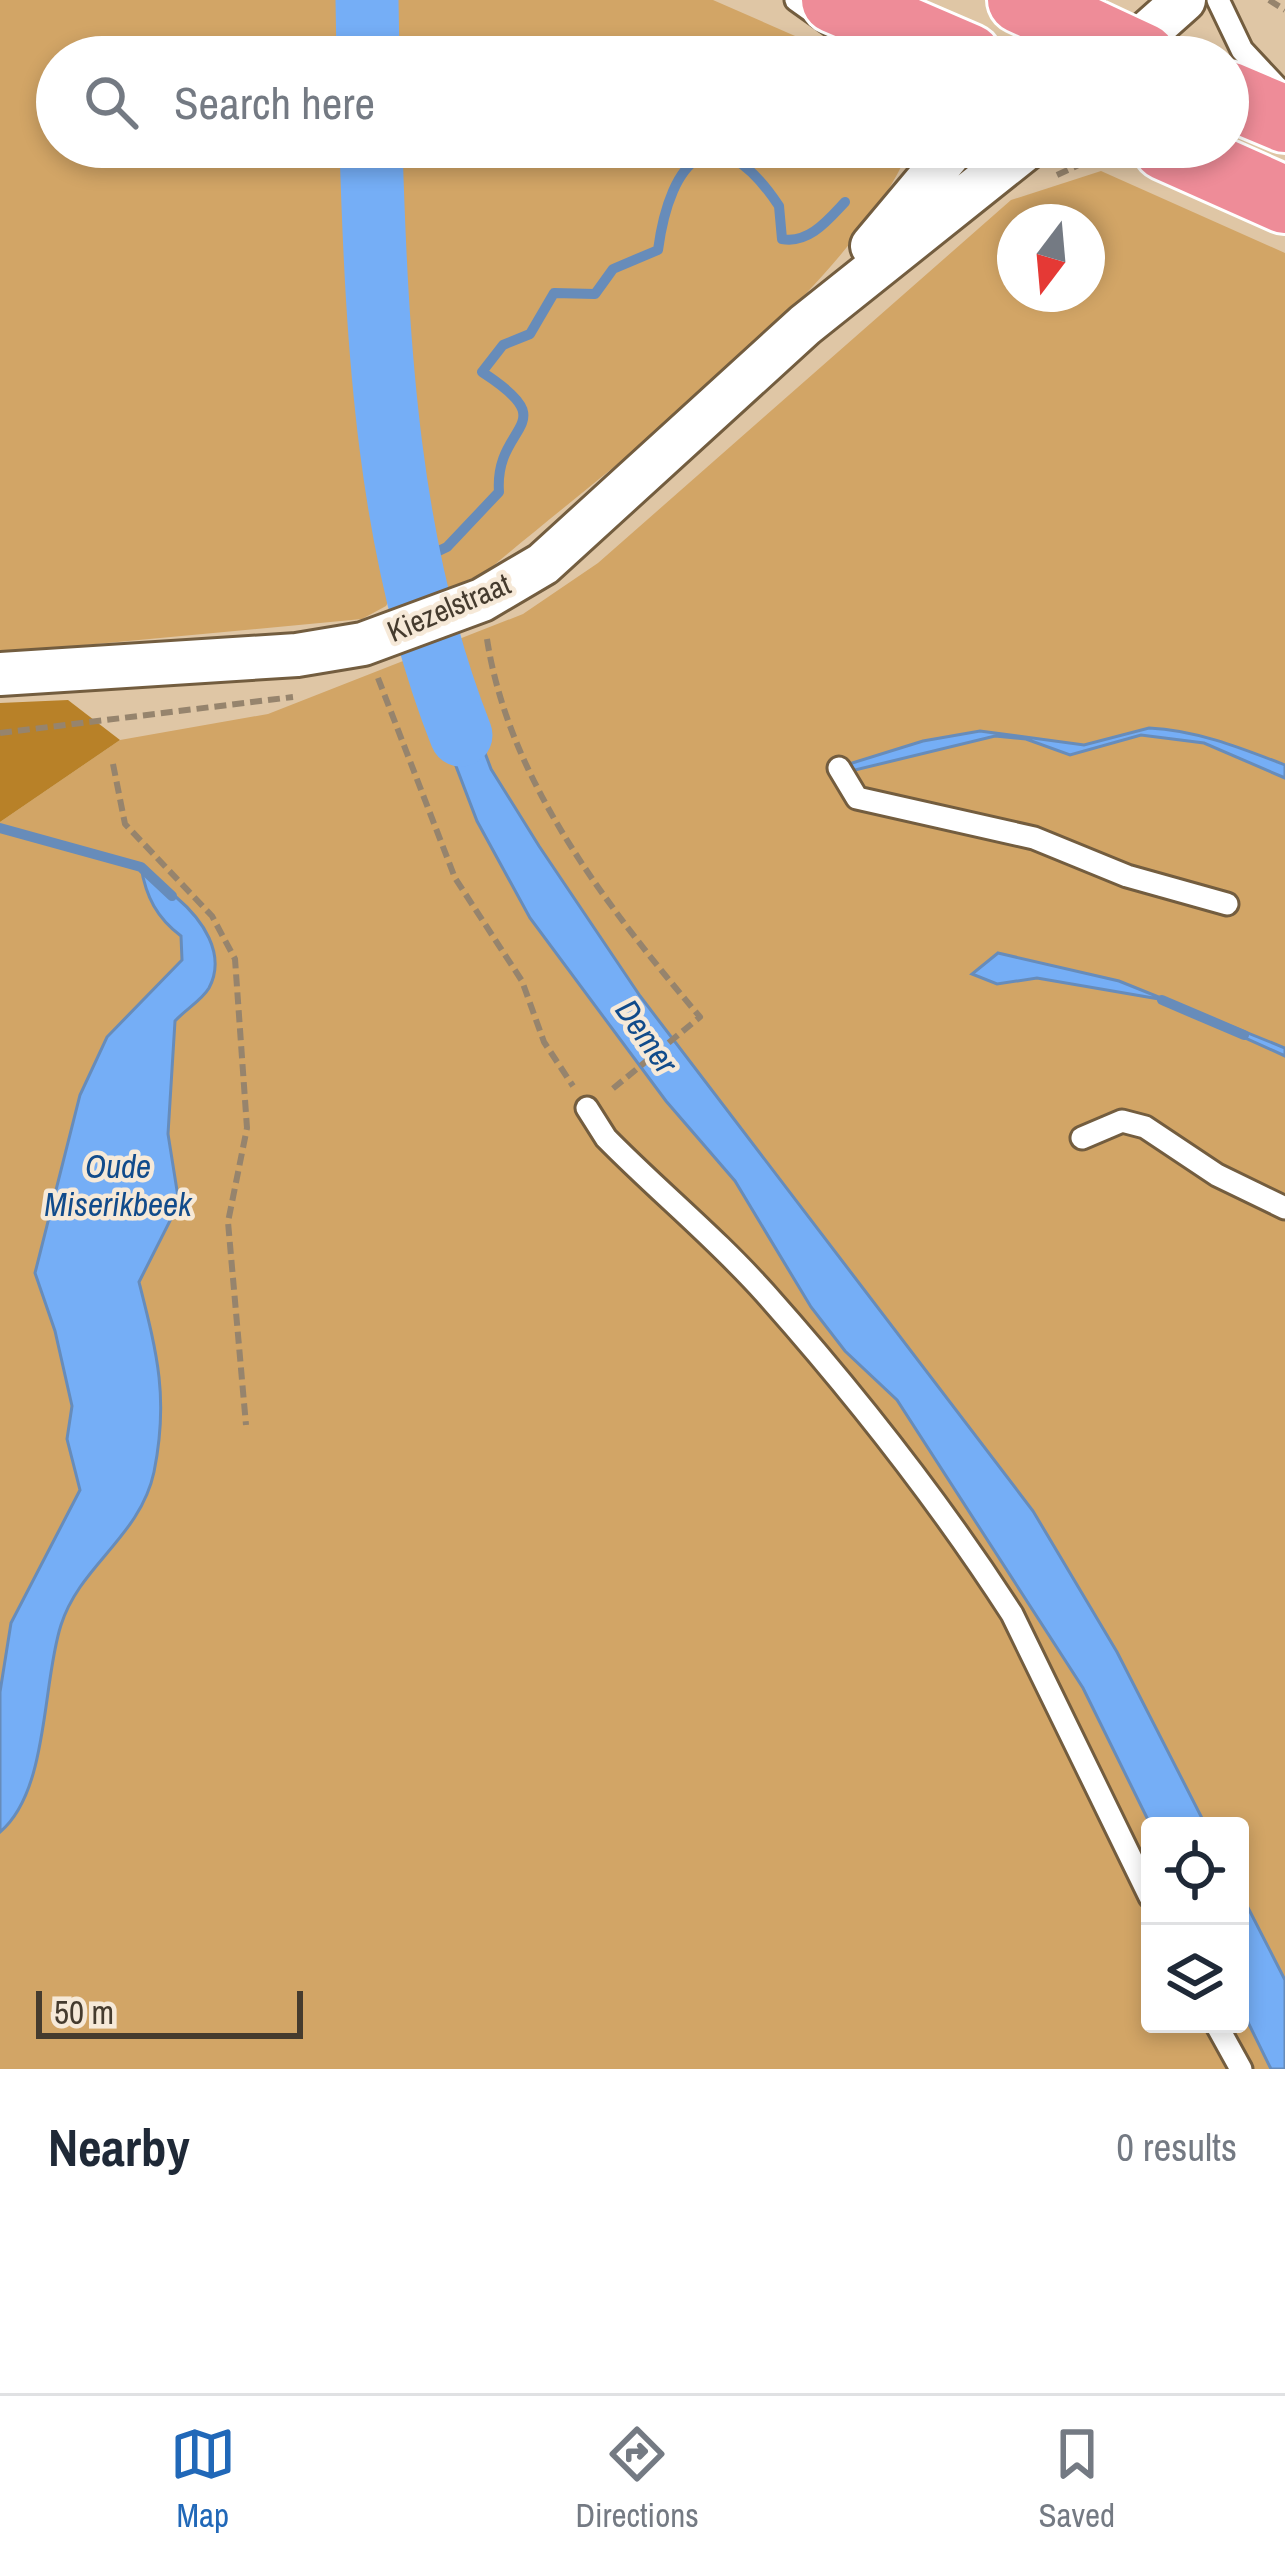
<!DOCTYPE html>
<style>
:root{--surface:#fff;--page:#f2f2f3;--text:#1f2937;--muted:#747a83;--line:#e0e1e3;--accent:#2168b8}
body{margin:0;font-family:"Archivo Narrow",sans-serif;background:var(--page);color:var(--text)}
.controls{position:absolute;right:36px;bottom:36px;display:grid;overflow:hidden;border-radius:12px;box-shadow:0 6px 18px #0003}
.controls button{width:108px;height:108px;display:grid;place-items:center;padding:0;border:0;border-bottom:3px solid var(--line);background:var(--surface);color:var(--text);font:60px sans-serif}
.compass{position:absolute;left:997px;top:204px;width:108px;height:108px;border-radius:50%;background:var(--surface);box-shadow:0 6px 18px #0003;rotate:196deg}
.scale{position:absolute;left:36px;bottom:30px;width:267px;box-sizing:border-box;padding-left:12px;border:6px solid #453b2e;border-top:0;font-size:33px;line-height:42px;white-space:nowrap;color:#453b2e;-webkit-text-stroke:9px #f6e9d8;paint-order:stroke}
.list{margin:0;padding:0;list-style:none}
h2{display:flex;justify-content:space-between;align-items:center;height:156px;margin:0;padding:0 48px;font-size:51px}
h2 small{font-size:39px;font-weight:400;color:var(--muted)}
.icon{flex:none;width:66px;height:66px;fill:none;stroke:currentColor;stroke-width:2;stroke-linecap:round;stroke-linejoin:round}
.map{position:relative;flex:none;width:1285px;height:2069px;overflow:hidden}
.search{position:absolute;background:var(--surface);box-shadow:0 6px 18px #0003;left:36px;right:36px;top:36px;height:132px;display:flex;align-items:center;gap:30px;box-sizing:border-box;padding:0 42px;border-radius:66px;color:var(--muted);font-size:45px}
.sheet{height:324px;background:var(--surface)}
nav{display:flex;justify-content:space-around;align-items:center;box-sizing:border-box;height:168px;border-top:3px solid var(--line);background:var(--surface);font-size:33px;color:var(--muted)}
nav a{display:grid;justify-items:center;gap:6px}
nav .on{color:var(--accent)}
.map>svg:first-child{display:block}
</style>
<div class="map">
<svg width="1285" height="2069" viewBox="0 0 1285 2069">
<rect width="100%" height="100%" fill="#dfc6a5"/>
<path fill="#d2a566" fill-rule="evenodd" d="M0,0H340L344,57H57V147H350L370,418L394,591L386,606L362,619L0,653Z
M392,0H713L843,57H394Z
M397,147H910V148C848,295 610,466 486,572L447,589L422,547L415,514Z
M1101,171L1285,253V2069H0V822L120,740L268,714L523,614L598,563L1011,200ZM1015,222H1087V294H1015ZM1150,1826H1240V2024H1150Z"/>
<path fill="#b88128" d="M68,700L120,740L0,822V703Z"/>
<path fill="#75aef6" stroke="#678cba" stroke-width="3" d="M446,649L491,769L539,846L640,996L1033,1511L1117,1652L1206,1826H1151L1083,1688L897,1400L845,1351L811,1307L735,1181L666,1101L530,918L477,821L446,740L423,658Z
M1149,728C1196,730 1241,748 1285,765V778L1204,743L1141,735L1070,755L1026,739L995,736L851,771L849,764L923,741L980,731L1084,745Z
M141,867C152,884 162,884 176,897C202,919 227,954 209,988C202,1000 185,1010 175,1021L168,1134L179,1203L139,1282C157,1353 169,1398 154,1472C140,1537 80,1565 61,1625C42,1683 49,1791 0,1832V1692L11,1623L80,1490L67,1439L72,1406L55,1331L35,1273L80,1095L107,1037L182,960L181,936C157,918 146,897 141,867Z
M998,953L1119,981L1285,1048V1056L1159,999L1037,978L997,984L972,974Z
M1240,1892L1285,1980V2069H1271L1240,2006Z"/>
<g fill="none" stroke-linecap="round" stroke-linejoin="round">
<path stroke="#678cba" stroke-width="10" d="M411,564L447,547L499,492C494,422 567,427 482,372L503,345L530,334L554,293L595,294L613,269L658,250C670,159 715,110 779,206L782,239C809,244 828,220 845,202
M0,828L141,867L172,896
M1162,1000L1244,1035"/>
<path stroke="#75aef6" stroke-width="63" d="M367,0L368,57
M371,147C377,344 388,551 461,735"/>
<g stroke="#735d3f" stroke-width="27">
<path id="service" d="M796,0L876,57
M1218,0L1242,50L1285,96
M839,768L857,798L1034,838L1127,876L1227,904
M587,1108L606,1138C658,1191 715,1237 765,1293C854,1393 939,1501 1012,1614L1150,1897
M1082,1138L1122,1121L1145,1127L1217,1175L1285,1208
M1216,2024L1241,2069"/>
</g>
<g stroke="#735d3f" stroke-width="48">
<path id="minor" d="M1033,57L1084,8
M1120,57L1184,0
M872,246L955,147
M0,674L297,655L363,644L482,600L543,564L805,325L1028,147"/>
</g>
<g stroke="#fff" stroke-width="72">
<path id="trunk" d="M835,0L968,57
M1021,0L1143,57
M1228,95L1285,119
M1166,147L1285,200"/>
</g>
<path stroke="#96846d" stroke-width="6" stroke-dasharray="12 6" stroke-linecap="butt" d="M1269,0L1285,10
M1057,175L1085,162L1097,147
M487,639C509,782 609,909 700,1017L610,1091
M378,678L455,878L522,981L544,1042L573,1086
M0,733L293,697
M113,764L125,824L212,916L235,959L247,1128L228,1222L246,1425"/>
<use href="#service" stroke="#fff" stroke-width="21"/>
<use href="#minor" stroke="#fff" stroke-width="42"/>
<use href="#trunk" stroke="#ee8c98" stroke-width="66"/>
</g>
<g text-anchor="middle" stroke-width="9" stroke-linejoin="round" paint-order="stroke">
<g font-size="30" fill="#453b2e" stroke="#f6e9d8">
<text transform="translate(449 608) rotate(-23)" y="10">Kiezelstraat</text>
</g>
<g font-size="33" font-style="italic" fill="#114b8b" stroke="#f6e9d8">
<text transform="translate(647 1036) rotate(55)" y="12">Demer</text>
<text x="118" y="1178">Oude<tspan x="118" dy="38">Miserikbeek</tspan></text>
</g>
</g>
</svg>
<div class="controls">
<button><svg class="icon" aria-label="locate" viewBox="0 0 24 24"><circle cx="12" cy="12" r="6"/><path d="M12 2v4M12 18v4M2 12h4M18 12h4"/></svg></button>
<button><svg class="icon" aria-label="layers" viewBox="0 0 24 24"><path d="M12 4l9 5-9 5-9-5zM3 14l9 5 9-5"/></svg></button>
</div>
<svg class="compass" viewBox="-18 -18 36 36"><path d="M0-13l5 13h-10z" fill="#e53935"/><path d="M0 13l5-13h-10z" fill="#747a83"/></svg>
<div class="scale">50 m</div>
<div class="search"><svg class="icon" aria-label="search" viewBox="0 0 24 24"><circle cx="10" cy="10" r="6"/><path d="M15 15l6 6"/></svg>Search here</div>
</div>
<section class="sheet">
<h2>Nearby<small>0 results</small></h2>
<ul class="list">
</ul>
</section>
<nav>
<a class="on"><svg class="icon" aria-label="map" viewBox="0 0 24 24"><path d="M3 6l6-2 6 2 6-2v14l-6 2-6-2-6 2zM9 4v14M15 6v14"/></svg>Map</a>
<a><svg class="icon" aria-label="directions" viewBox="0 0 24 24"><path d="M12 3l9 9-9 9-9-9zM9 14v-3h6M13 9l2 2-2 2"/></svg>Directions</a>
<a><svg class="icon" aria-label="saved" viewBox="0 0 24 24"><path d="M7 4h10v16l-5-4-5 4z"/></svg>Saved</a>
</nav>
